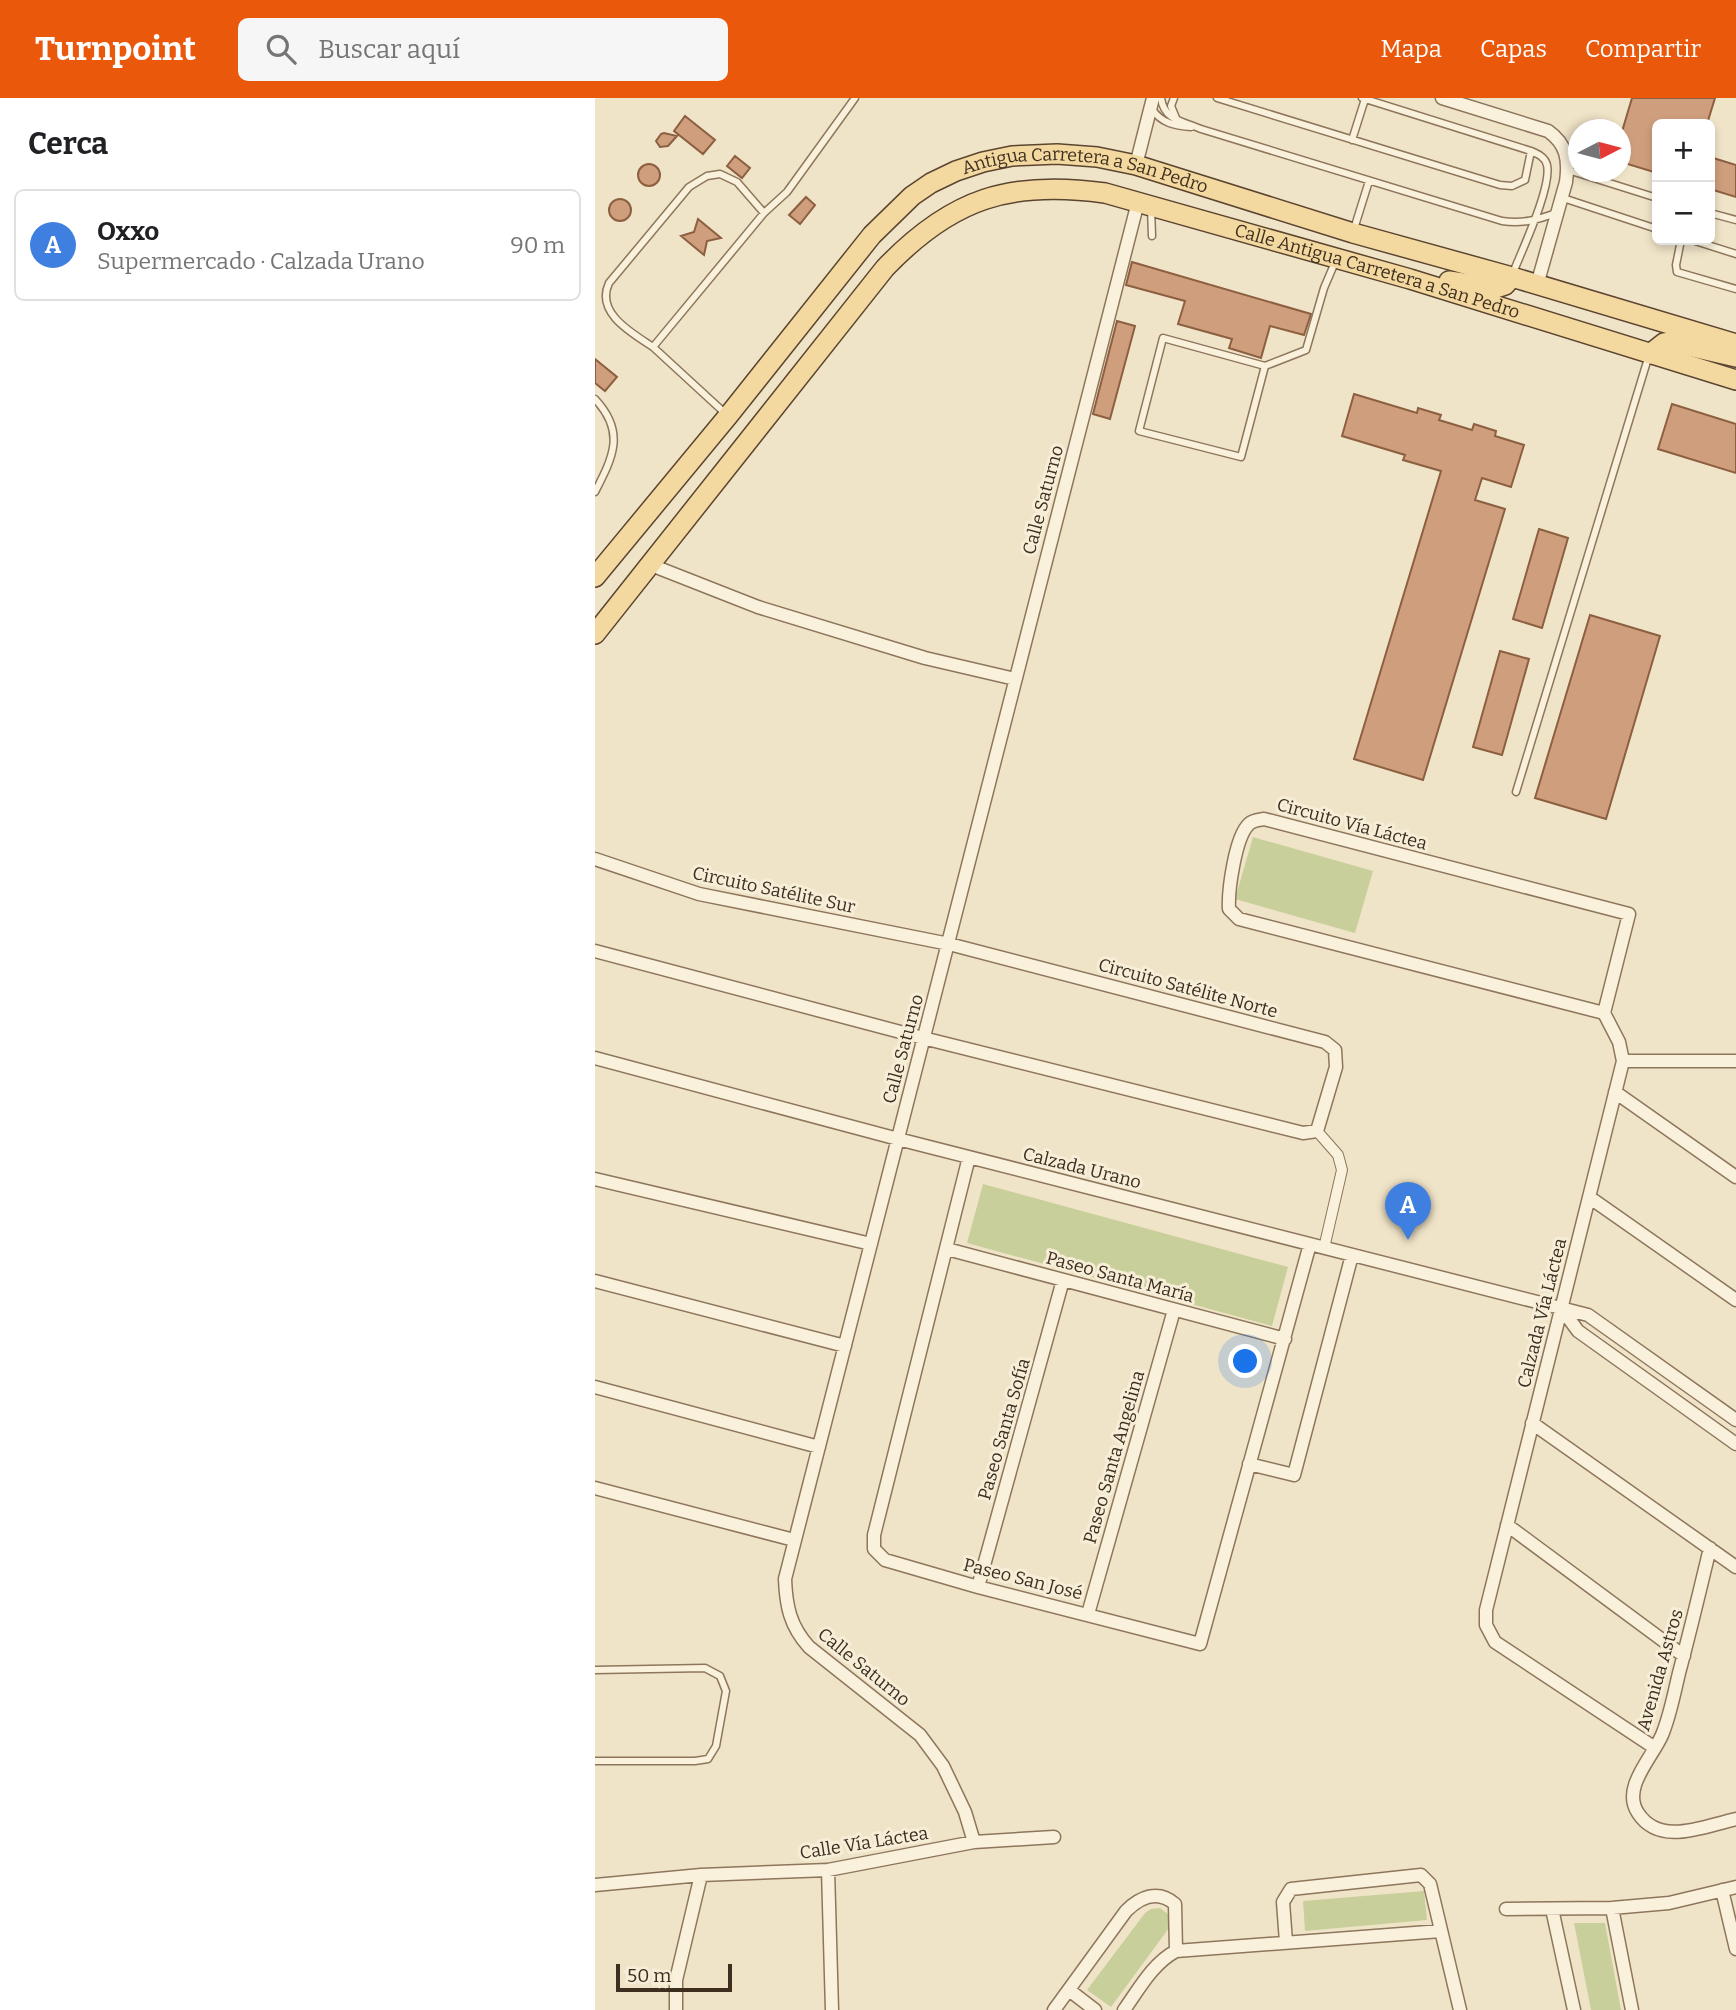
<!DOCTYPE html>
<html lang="es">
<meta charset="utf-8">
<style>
:root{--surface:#fff;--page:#f6f6f6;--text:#202124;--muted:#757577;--line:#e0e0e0;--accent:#ea580c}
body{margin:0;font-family:Bitter,serif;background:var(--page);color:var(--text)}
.controls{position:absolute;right:21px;top:21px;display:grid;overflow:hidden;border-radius:10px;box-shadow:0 4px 10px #0003}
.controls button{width:63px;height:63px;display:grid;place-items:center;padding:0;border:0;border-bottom:2px solid var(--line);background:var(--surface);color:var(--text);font:35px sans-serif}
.compass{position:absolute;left:973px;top:21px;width:63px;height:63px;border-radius:50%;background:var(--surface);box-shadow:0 4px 10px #0003;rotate:84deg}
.scale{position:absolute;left:21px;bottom:18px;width:116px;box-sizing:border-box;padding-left:7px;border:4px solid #3d2e20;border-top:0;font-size:19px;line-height:24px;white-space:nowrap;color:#3d2e20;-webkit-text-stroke:5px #f7eed8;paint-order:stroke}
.you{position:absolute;left:651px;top:1264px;width:24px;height:24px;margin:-18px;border:5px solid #fff;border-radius:50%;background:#1a73e8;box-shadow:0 0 0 10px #1a73e833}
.badge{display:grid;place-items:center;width:46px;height:46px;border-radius:50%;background:var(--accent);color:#fff;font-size:23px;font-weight:700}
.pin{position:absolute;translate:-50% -58px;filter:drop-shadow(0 2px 4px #0008)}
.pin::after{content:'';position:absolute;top:37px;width:24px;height:21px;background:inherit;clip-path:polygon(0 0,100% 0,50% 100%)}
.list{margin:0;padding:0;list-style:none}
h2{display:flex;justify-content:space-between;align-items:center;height:91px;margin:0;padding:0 28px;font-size:30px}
h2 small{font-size:23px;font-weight:400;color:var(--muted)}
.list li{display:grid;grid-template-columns:46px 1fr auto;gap:21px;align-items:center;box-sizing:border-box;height:112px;margin:0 14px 14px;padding:0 14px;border:2px solid var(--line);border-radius:10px}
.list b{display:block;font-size:26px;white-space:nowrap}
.list p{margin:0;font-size:23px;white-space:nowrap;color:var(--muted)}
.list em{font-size:23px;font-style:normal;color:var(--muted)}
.icon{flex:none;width:38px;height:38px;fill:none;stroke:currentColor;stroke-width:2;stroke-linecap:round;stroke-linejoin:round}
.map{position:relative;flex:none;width:1141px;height:1912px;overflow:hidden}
header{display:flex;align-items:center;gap:42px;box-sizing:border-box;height:98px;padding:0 35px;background:var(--accent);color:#fff}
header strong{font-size:33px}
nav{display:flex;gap:38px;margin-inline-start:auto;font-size:24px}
.search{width:490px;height:63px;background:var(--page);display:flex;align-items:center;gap:18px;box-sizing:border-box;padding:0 24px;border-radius:10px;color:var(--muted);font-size:26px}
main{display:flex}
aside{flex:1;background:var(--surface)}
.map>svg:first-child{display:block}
</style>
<header>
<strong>Turnpoint</strong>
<div class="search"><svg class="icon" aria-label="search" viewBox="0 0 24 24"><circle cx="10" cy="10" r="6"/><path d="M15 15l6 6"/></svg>Buscar aquí</div>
<nav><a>Mapa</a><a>Capas</a><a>Compartir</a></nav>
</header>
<main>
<aside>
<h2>Cerca<small></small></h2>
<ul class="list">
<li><span class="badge" style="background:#3f7fe0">A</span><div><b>Oxxo</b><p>Supermercado · Calzada Urano</p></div><em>90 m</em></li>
</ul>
</aside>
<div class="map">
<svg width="1141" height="1912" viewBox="0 0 1141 1912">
<rect width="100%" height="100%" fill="#f0e4c8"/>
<path fill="#c9cf9b" d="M658,739L778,773L760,835L640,801Z
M388,1086L693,1169L677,1228L372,1145Z
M829,1793L832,1822L710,1833L708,1803Z
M565,1810L574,1817V1830L516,1909L492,1892L550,1815L556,1811Z
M979,1825H1010L1026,1912H996Z"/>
<path fill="#cf9f7d" stroke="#8d5f41" stroke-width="2" d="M1037,0H1120L1112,26H1062V75L1026,64V37Z
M90,18L120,42L108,56L79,33Z
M66,36L69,35L82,38L73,48L65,49L61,43Z
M140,58L155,70L147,80L132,68Z
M1115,59L1141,67V99L1115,91Z
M43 77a11 11 0 1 1 22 0a11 11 0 1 1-22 0Z
M211,99L220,107L205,126L194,117Z
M14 112a11 11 0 1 1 22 0a11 11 0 1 1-22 0Z
M103,121L126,140L112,143L109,157L86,138L99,134Z
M537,164L716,216L709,237L675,228L666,260L634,250L637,241L583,226L590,203L531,187Z
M522,223L540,228L515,321L498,316Z
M0,261L22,279L10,293L0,285Z
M759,296L822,315L823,310L846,317L844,322L877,332L879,326L901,333L900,338L929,347L916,389L887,380L880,402L910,411L828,682L759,661L846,373L808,362L810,357L747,338Z
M1077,306L1141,326V375L1063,351Z
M944,431L973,440L947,530L918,521Z
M995,517L1065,538L1011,721L940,700Z
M905,553L934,561L907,657L878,649Z"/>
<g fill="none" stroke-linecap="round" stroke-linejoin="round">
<g stroke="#8d765c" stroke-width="9">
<path id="service" d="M566,0C569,22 587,23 606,31L907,123C927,126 942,122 961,115
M579,0L576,8L581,20
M622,0L905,87L917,88L930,82L936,53
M767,0L936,53C943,56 950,59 952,67C957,89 927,152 918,175
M557,11C566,25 580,28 596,29
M757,42L770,1
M973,72L1062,100
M968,100L1062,131
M556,110L557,138
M1115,115L1141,122
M759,131L774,83
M1086,142L1081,167L1082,174L1141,191
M1097,142L1141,156
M58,249C37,235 0,215 14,185L94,89L112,78L125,76L142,84L169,115
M670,268L646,359L544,333L568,240L670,268L711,252L729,190L741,162
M0,301C31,334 18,359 0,394
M132,317L58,249L169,115L192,94L260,0
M921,694L1054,257
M0,1572L110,1570L125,1578L131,1593L121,1648L113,1661L100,1663H0"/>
</g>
<g stroke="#8d765c" stroke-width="12">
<path id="pedestrian" d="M722,1033L743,1057L747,1072L729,1150"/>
</g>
<g stroke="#8d765c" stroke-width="15">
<path id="minor" d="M847,0L953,33C972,46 974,63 971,84L942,187
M541,67L558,0
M56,467L163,509L330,560L420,581
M669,721L1034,816L1009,915L644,821L634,811C633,793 640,739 654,726C658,722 663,722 669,721Z
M0,761L104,796L354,846L730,944L740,952L741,969L722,1033L708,1035L328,940L0,853
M1009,915L1024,944L1028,963L891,1512V1527L900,1544L1060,1650
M0,960L303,1041L993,1217L1141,1322
M1028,963H1141
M1020,994L1141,1079
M374,1059L279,1437V1451L290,1462L383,1489L605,1546L715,1146
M0,1081L276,1146
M994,1099L1141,1202
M352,1151L690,1241
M0,1183L250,1248
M966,1210L983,1233L1141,1346
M0,1289L224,1349
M937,1325L1141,1469
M654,1366L699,1377L757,1157
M0,1390L199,1442
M912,1427L1089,1558
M1115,1450C1105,1492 1095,1534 1084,1575C1079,1596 1075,1618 1067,1637C1057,1660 1026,1690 1043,1715C1065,1749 1109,1728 1141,1721
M383,1489L468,1182
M493,1516L579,1212
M379,1744L370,1714L348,1668L325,1637L214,1549C195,1528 191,1508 190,1481L543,104
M233,1772L237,1912
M0,1787L106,1777L233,1772L379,1744L459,1739
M1127,1792L1141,1851
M1017,1810L1037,1912
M911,1811L1017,1810L1074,1805L1141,1789
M957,1811L979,1912
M691,1844L688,1804L696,1791L826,1777L835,1786L865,1912
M474,1892L500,1912
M81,1912V1882L106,1777
M459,1912L531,1813C545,1799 563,1791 580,1806L581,1853
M529,1912C544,1891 558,1865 581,1853L846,1833"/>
</g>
<g stroke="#5b4430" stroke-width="22">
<g id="primary">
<path d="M854,183L901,190L910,187L917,179"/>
<path d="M1055,256L1069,245L1076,244L1141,259"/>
<path id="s1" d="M0,479L133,318L277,137L317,98L336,85L361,73L388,64L417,58L462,56L502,59L541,67L758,135L917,179L1141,246"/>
<path id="s2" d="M0,536L290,170C357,100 415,82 510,95L815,181L1141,282"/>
</g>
</g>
<use href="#service" stroke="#faf1dc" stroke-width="6"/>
<use href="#pedestrian" stroke="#faf1dc" stroke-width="10"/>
<use href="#minor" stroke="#faf1dc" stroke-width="12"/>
<use href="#primary" stroke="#f3d9a0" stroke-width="19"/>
</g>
<g text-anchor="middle" stroke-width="6" stroke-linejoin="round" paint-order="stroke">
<g font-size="18" fill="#3d2e20" stroke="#f7eed8">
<text dy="6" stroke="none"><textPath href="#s1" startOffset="679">Antigua Carretera a San Pedro</textPath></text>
<text dy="6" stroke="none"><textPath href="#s2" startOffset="994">Calle Antigua Carretera a San Pedro</textPath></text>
<text transform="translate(448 402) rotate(-75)" y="6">Calle Saturno</text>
<text transform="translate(757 726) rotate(15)" y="6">Circuito Vía Láctea</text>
<text transform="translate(179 792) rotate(12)" y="6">Circuito Satélite Sur</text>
<text transform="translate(593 890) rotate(15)" y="6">Circuito Satélite Norte</text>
<text transform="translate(308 951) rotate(-75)" y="6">Calle Saturno</text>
<text transform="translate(487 1070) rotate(14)" y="6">Calzada Urano</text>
<text transform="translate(525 1179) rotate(15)" y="6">Paseo Santa María</text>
<text transform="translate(947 1215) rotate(-76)" y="6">Calzada Vía Láctea</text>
<text transform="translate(409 1331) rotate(-74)" y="6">Paseo Santa Sofía</text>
<text transform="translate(519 1359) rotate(-74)" y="6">Paseo Santa Angelina</text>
<text transform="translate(428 1481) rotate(14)" y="6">Paseo San José</text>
<text transform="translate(269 1569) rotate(39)" y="6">Calle Saturno</text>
<text transform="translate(1065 1572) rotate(-74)" y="6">Avenida Astros</text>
<text transform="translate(269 1745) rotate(-9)" y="6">Calle Vía Láctea</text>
</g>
</g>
</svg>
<div class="controls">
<button>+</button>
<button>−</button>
</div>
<svg class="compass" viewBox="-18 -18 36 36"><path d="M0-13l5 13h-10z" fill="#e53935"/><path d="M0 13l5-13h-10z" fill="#757577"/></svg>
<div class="scale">50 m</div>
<div class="you"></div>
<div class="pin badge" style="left:813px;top:1142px;background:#3f7fe0">A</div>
</div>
</main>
